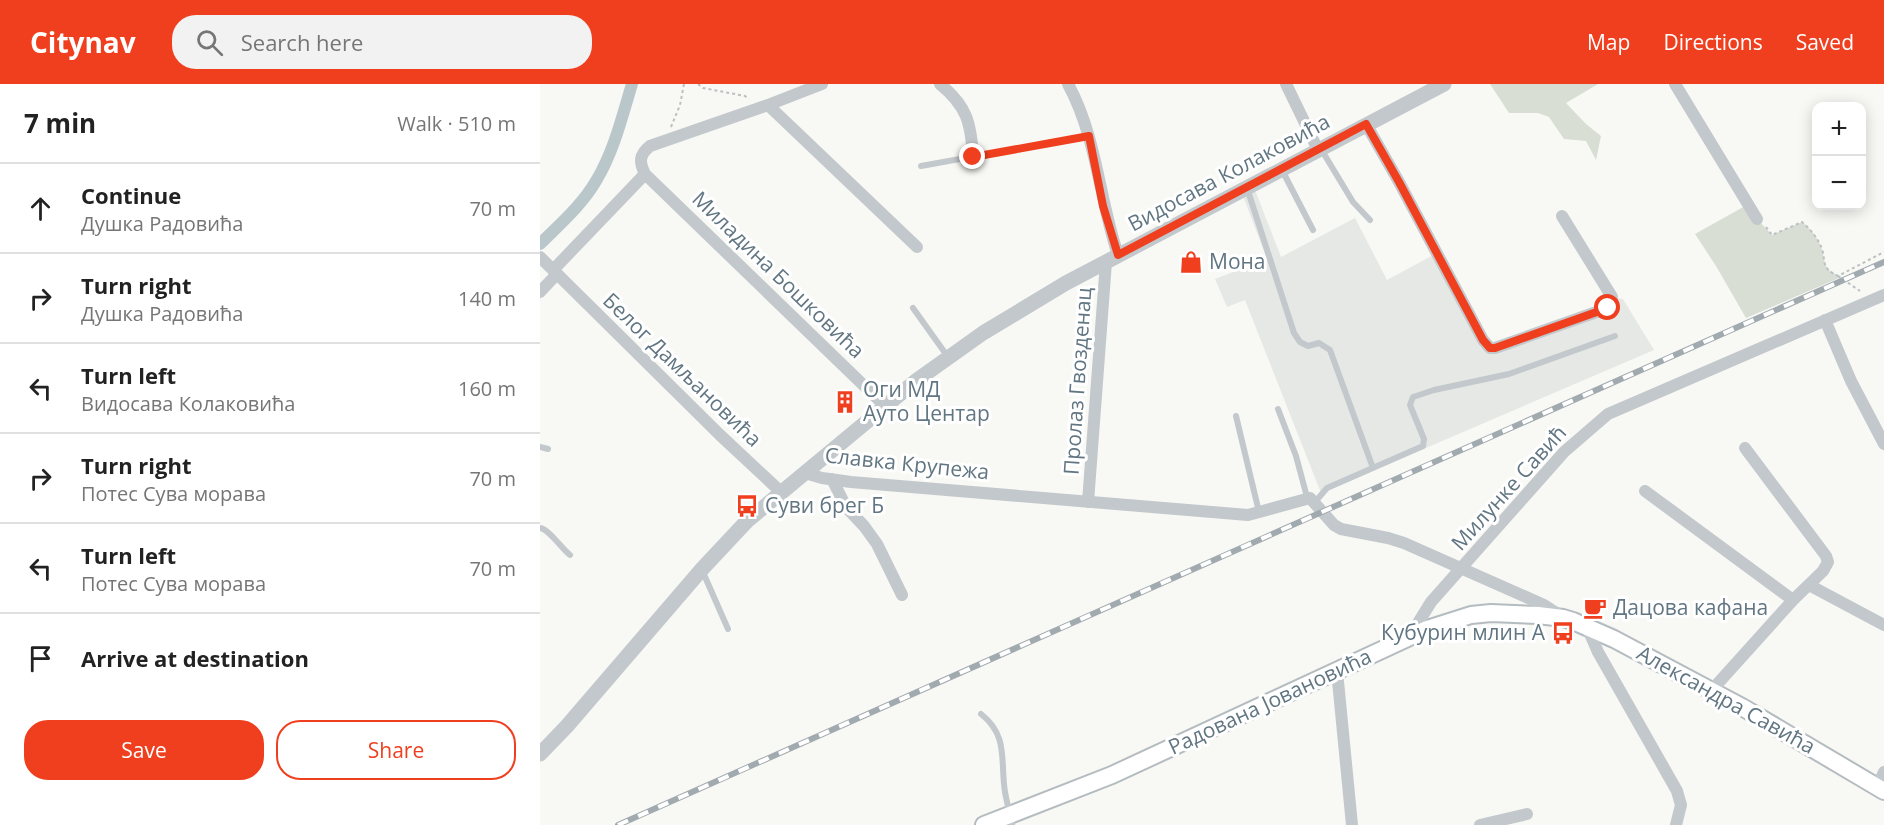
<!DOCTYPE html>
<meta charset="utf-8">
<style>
:root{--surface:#fff;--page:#f2f2f2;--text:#222;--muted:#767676;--line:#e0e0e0;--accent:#ef3f1e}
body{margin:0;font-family:"Open Sans",sans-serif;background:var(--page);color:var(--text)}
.controls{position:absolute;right:18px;top:18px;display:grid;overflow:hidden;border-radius:12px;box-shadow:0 3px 15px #0003}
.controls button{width:54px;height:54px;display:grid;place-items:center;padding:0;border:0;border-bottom:2px solid var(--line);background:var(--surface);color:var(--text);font:30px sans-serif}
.stop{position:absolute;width:18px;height:18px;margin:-14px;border:4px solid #ef3f1e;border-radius:50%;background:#fff}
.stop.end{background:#ef3f1e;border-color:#fff;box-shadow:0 2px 6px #0008}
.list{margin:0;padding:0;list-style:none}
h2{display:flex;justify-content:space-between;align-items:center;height:78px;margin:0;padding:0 24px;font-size:26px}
h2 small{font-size:20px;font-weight:400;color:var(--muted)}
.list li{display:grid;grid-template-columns:39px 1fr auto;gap:18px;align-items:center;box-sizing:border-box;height:90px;padding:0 24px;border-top:2px solid var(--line)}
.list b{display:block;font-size:22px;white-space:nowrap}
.list p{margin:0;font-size:20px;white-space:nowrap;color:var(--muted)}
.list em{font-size:20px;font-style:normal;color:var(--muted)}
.actions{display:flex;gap:12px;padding:18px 24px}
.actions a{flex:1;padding:14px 0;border:2px solid var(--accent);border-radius:24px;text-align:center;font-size:21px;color:var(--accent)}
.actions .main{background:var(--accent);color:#fff}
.icon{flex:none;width:33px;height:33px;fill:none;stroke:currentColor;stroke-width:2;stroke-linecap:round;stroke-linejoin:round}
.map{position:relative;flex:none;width:1344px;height:741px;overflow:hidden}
header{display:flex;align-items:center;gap:36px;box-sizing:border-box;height:84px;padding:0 30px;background:var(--accent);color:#fff}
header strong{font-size:28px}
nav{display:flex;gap:33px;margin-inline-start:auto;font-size:21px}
.search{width:420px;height:54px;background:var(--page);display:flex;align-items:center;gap:15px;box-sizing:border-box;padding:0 21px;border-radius:24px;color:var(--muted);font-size:22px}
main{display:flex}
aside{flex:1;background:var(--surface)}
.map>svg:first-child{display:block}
</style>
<header>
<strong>Citynav</strong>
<div class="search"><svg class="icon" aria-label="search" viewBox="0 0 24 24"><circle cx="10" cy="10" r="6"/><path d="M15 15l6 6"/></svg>Search here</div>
<nav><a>Map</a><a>Directions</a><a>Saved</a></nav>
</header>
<main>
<aside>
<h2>7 min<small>Walk · 510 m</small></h2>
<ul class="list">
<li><svg class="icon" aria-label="ahead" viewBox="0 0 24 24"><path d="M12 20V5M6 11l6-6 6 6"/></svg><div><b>Continue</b><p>Душка Радовића</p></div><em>70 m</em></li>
<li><svg class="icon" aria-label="right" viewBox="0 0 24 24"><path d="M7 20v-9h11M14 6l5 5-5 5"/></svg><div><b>Turn right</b><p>Душка Радовића</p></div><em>140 m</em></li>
<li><svg class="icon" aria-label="left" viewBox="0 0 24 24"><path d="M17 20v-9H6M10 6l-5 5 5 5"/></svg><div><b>Turn left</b><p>Видосава Колаковића</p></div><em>160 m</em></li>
<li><svg class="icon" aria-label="right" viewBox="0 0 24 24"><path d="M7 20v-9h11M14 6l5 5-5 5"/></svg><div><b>Turn right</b><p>Потес Сува морава</p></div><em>70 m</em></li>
<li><svg class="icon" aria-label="left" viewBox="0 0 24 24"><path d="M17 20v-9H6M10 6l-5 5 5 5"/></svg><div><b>Turn left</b><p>Потес Сува морава</p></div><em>70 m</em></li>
<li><svg class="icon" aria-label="arrive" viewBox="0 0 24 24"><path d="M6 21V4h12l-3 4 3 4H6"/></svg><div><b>Arrive at destination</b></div></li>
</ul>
<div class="actions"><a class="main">Save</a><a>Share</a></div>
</aside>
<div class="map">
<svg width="1344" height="741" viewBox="0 0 1344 741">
<rect width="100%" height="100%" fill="#f8f8f5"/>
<path fill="#e6e8e6" d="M715,106L741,173L815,134L847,196L897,169L955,264L1067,224L1072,213L1083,215L1114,266L781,409L705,216L687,223L675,195L727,175L703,112Z"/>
<path fill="#d8ded4" d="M950,0H1058L1026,19L1046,40L1061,52L1056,76L1046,57L1024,55L1009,33L998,29H969Z
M1205,122L1232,151L1262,138C1271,145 1279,155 1282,166C1286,181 1283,185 1300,192L1299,194L1206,234L1176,182L1155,150Z"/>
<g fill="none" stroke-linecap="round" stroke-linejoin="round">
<path stroke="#b9c7ca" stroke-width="12" d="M0,160C20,140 42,121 56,97C74,67 82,33 92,0"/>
<g stroke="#b5bcc0" stroke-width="20">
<path id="secondary" d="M444,741L572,691L887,545L931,531L951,529L998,531L1023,534L1033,537L1074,555L1202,623L1344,707"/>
</g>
<path stroke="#bcc0c2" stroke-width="2" stroke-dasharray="3 3" stroke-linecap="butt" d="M158,0L163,4L205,12L209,15
M131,43L140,21L144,0
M1226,143L1232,151L1262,138C1270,145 1278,154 1282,165C1286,179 1281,184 1298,192L1344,168
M1298,192L1320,207"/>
<path stroke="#c2c8cb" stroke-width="6" d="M781,65L813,118L830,136
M381,82L548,52
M742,86L773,146
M707,104L754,249L760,258L768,262L779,259L790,266L833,384
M373,224L408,273
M738,325L756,372L767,413
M696,332L719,428
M0,363L8,365
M775,418L787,404L883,362L884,355L870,321L873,313L894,306L969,290L1075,252
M0,444C9,445 21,464 30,471
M162,486L188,545
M441,630C469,652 460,677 465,708C467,719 470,730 472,741"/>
<path stroke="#c2c8cb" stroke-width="12" d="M400,0C427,22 431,39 433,73
M528,0C557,53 559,115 578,171
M746,0L778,66
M1135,0L1217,135
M228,21L282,0
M826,40L859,98L943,256L950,264H955L1068,224L1072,220V213L1022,132
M105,90L344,321
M0,173L180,351L241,408
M13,186L105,90C99,78 99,71 110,62L228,21L377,163
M0,208L16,191
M1285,236L1311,297L1344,360
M265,389L282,394L311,398L708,431L770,414L794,441L801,445L848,454L864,459L1004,521L1021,532
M292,395L306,423L324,442L337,460L362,511
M1105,407L1253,516
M548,418L566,178
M1269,501L1344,541
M1047,543L1058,568L1137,707L1141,721L1136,741
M870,552L891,518L1024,368L1068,330L1344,211
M797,587L812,741
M1171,607L1253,516L1283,487L1288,478L1286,472L1205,364
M1337,703L1344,688
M940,741L987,730"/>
<path stroke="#c2c8cb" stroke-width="15" d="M0,670L27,642L162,485L207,437L377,296L443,249L526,199L904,0"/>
<use href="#secondary" stroke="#fff" stroke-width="16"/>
<g stroke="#a1aaaf" stroke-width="6">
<path id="rail" d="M78,741L1344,178"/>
</g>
<use href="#rail" stroke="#fff" stroke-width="4" stroke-dasharray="11" stroke-linecap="butt"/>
</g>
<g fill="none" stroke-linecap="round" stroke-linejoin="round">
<path stroke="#ef3f1e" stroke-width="8" d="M433,73L549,52L563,122L578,171L826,40L859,98L943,256L950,264H955L1068,224"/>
</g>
<defs>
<g id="shop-bare" transform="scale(1.8)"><path d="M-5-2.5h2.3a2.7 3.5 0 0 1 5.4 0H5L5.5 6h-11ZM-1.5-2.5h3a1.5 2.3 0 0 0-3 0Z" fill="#ef3f1e" stroke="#fff" stroke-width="2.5" paint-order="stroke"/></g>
<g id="building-bare" transform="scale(1.8)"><path d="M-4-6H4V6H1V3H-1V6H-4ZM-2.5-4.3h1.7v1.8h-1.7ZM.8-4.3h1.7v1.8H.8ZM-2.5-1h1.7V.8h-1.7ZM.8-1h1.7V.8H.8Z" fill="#ef3f1e" stroke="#fff" stroke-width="2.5" paint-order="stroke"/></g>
<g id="bus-bare" transform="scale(1.8)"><path d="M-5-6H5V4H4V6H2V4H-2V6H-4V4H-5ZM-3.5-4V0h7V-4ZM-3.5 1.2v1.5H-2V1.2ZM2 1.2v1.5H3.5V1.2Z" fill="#ef3f1e" stroke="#fff" stroke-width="2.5" paint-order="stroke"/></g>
<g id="cafe-bare" transform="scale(1.8)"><path d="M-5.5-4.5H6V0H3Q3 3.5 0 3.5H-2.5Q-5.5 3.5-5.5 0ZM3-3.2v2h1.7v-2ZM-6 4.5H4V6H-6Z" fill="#ef3f1e" stroke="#fff" stroke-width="2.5" paint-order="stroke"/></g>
</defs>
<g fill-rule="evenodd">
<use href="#shop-bare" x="651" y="178"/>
<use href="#building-bare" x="305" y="318"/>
<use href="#bus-bare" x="207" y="422"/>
<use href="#cafe-bare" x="1055" y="524"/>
<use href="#bus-bare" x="1023" y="549"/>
</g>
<g text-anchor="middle" stroke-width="6" stroke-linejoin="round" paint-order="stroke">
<g font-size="21" fill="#617682" stroke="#fff">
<text transform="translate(689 89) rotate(-28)" y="7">Видосава Колаковића</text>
<text transform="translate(238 191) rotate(44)" y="7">Миладина Бошковића</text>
<text transform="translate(142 286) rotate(44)" y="7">Белог Дамљановића</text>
<text transform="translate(538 297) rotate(-86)" y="7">Пролаз Гвозденац</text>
<text transform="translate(367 380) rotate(6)" y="7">Славка Крупежа</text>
<text transform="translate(969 404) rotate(-48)" y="7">Милунке Савић</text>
<text transform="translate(1186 616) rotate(29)" y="7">Александра Савића</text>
<text transform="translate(730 618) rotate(-25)" y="7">Радована Јовановића</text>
</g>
<g font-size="21" fill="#617682" stroke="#fff" text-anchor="start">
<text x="669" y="185">Мона</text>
<text x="323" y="313">Оги МД<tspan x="323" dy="24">Ауто Центар</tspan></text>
<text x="225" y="429">Суви брег Б</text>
<text x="1073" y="531">Дацова кафана</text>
<text x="1005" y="556" text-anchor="end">Кубурин млин А</text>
</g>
</g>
</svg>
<div class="controls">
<button>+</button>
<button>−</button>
</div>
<div class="stop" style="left:1068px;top:224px"></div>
<div class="stop end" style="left:433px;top:73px"></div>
</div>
</main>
